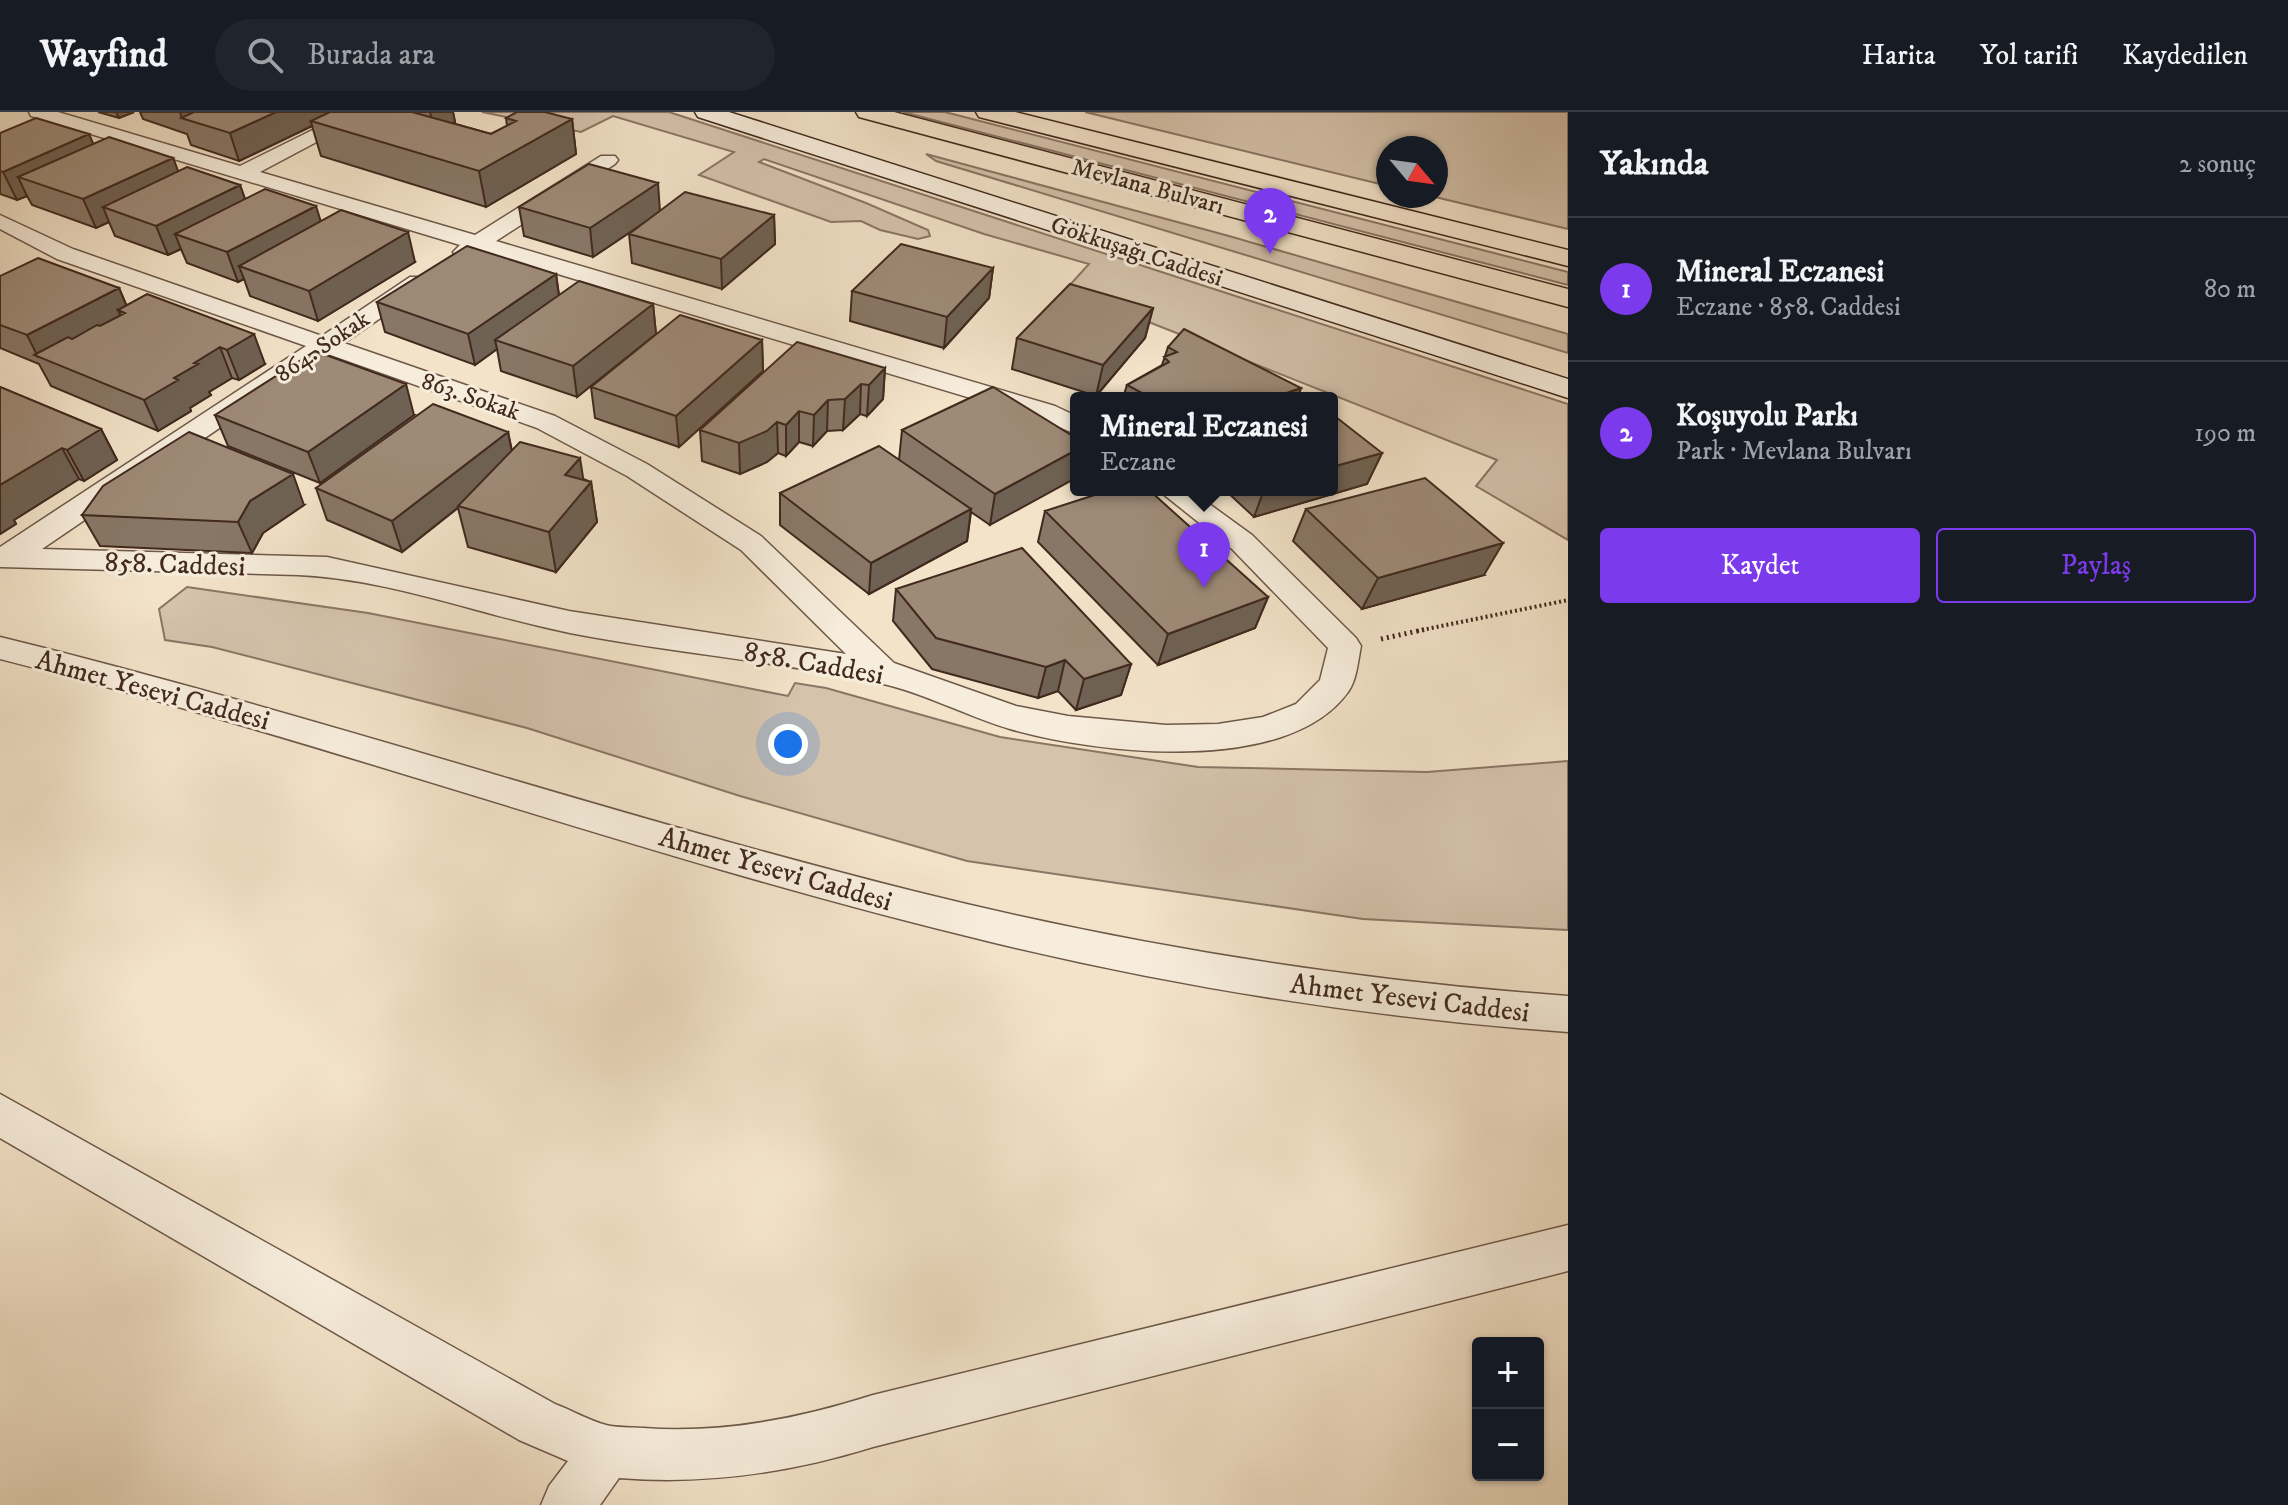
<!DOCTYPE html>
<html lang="tr">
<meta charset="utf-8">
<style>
:root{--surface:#171b24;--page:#20242c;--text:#f1f3f6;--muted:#9ea1a6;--line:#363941;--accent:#7c3aed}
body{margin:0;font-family:"IM FELL DW Pica",serif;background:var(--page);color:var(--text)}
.controls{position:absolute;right:24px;bottom:24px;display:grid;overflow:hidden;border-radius:8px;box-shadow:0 2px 6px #0004}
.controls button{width:72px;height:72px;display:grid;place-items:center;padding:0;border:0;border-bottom:2px solid var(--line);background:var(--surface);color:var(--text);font:40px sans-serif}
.compass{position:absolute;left:1376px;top:24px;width:72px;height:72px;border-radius:50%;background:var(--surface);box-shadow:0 2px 6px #0004;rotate:119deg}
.you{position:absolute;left:788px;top:632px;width:28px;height:28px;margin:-20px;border:6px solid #fff;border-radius:50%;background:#1a73e8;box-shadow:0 0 0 12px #1a73e833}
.badge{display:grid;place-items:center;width:52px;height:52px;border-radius:50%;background:var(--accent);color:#fff;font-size:26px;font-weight:700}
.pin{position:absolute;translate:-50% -66px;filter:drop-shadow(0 2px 4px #0008)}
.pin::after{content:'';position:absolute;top:42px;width:28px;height:24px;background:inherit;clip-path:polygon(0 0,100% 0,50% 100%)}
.popup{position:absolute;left:1070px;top:280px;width:268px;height:104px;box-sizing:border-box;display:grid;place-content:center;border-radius:8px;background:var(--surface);filter:drop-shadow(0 2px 6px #0005);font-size:26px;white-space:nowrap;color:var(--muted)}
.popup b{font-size:30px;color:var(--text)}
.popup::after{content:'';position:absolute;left:50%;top:100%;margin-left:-16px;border:16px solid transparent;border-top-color:var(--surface)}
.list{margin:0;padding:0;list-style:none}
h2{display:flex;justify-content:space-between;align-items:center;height:104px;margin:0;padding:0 32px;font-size:34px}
h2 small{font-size:26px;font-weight:400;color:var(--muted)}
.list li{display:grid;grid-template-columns:52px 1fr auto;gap:24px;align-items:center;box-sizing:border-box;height:144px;padding:0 32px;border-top:2px solid var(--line)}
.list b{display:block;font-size:30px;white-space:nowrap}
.list p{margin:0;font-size:26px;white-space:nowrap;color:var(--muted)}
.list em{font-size:26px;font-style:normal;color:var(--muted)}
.actions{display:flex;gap:16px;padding:24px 32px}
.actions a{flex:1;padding:18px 0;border:2px solid var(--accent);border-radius:8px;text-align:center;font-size:28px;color:var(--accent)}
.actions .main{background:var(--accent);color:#fff}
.icon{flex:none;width:44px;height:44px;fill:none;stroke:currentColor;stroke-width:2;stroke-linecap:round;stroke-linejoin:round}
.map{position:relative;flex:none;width:1568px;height:1393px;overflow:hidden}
header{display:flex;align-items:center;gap:48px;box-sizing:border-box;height:112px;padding:0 40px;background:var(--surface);border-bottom:2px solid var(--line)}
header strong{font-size:38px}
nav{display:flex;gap:44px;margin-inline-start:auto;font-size:28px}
.search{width:560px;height:72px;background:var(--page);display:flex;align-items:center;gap:20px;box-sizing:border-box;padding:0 28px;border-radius:44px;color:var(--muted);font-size:30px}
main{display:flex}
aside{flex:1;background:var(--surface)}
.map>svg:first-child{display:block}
</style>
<header>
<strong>Wayfind</strong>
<div class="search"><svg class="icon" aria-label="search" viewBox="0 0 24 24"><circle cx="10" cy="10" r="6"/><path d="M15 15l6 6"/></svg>Burada ara</div>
<nav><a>Harita</a><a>Yol tarifi</a><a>Kaydedilen</a></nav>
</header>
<main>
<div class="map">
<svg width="1568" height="1393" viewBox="0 0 1568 1393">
<rect width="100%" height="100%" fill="#f3e3c9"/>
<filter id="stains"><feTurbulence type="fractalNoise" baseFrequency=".0025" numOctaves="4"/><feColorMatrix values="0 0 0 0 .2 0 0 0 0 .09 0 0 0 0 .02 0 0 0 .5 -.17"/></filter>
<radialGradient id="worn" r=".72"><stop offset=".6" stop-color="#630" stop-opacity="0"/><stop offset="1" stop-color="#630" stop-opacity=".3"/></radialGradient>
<path fill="#d5c3ac" stroke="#8b7665" stroke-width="2" d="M482,0H669L1568,292V428L1476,374L1497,348L1121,199L1069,174L1089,152L984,122L764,47L759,50L866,91L928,118L930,124L918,127L880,118L861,109L831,110L699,63L734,40L613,4L581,20Z
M903,0H945L1568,160V173Z
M1085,0H1568V117L1431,84H1436V36H1388V74Z
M926,42L1229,124L1568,222V241L936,49Z
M187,475L368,501L788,584L795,571L826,576L1000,625L1198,655L1427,660L1568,649V818L1363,807L967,749L740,684L527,616L212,535L165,528L159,497Z"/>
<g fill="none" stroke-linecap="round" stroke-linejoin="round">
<g stroke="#6e5849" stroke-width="3">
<path id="street" d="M29,0H58L240,54L349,0H373L260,60L475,123L601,44H615L618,48L615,52L496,129L1055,294L1076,304V322L1037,306L481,139L464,147L456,145L453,140L460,133L31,4Z
M0,103L73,137L322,224L410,165H426L429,170L426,175L344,231L555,304L647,352L761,424L894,551L1016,594L1068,604L1166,613L1218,612L1263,605L1296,592L1320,568L1328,536L1232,437L1158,378H1190L1252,423L1356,526L1361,534C1358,548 1357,568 1348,580C1288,664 1097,642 1010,617C966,604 925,581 879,571C777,549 672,541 570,521C480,503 390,467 298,463L0,455V435L306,234L57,147L0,117ZM328,242L537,316L627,364L741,438L846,542L569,499L327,445L42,437Z
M0,525C307,600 606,702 913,779C1128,833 1347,868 1568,884V920C1373,906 1181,876 991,830C657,750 333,631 0,547Z
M0,982L555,1292C571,1298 588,1308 606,1313C617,1316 631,1315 643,1316C721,1322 798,1307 873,1283L1568,1113V1159L873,1335C789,1361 707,1373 619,1366L600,1393H541L549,1374L568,1349L519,1328L0,1026Z"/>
</g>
<g stroke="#41291e" stroke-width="3">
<path id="secondary" d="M695,0H729L1568,267V286L698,5Z"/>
</g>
<g stroke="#41291e" stroke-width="3">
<path id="highway" d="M856,0H894L1568,177V195L859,5Z
M976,0H1015L1568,138V154L979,5Z"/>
</g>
<path stroke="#41291e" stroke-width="4" stroke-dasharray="2 3" stroke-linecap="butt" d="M1417,519L1568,488"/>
<path stroke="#41291e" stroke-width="5" stroke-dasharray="2 4" stroke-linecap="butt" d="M1381,527L1427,517"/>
<use href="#street" fill="#f7eddc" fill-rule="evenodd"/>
<use href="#secondary" fill="#f7eddc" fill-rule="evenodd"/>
<use href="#highway" fill="#f3e3c9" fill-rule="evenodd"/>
</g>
<path fill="#876" stroke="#41291e" stroke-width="2" d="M98,0H134L119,6Z
M140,0H453L455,10L452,11L491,22L507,14L506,6L572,7L576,42L486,95L321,44L312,14L239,49L191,33L187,22L143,7Z
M0,21L94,32L173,46L178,60L240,73L245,87L321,110L415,150L318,209L250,184L244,167L238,170L187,151L181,137L168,143L115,124L109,110L96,116L32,93L27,84L17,88L0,82Z
M519,95L774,103L775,132L722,177L632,151L629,122L647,109L593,145L524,124Z
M993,156L989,186L944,236L850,209L852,179Z
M556,162L559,183L653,192L656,222L577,285L501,259L497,237L475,253L385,220L377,190Z
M0,164L119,176L126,193L265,252L239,268L232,266L209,280L211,283L190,296L191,299L158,319L51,274L39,252L0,236Z
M1153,196L1145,226L1096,284L1012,257L1017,226Z
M762,228L763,259L679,335L595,306L591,275Z
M1168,235L1298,286H1123L1127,273L1162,253Z
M885,256L883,287L867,304L860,302L843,318L827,319L813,334L799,330L786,344L778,341L767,350L740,362L702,349L700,318Z
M0,275L101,317L117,348L84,369L79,367L14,408L16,412L0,422Z
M215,303H414L320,371L228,334Z
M902,318L1076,326L990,413L971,400L967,429L869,482L780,413V381L899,348Z
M508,320L512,339L591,370L597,410L556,460L468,435L458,396L402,440L327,408L316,376Z
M1382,341L1367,372L1254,405L1225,378H1332Z
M304,393L263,421L252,441L100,434L82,403Z
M1306,397L1484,463L1362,497L1293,429Z
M1045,399L1268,485L1255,516L1158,553L1038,430Z
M896,477L1131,552L1121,583L1076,598L1058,579L1038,586L932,557L893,509Z"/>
<path fill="#6f6153" stroke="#41291e" stroke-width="2" d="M116,0H134L119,6Z
M180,0H238L182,6Z
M276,0H342L311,9L312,14L239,49L230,21Z
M430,0H453L455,10L435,20Z
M572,7L576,42L486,95L479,59Z
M89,22L101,50L18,65L27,84L17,88L3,60Z
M173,46L184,74L103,95L109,110L96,116L83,87Z
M658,71L660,100L593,145L590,116Z
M240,73L250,101L175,122L181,137L168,143L156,114Z
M316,94L325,123L239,154L244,167L238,170L227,140Z
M774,103L775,132L722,177L721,147Z
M408,120L415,150L318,209L309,179Z
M993,156L989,186L944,236L947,205Z
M556,162L560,192L495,228L497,237L475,253L468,222Z
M119,176L132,206L125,201L118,198L124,211L38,245L27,223Z
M653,192L656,222L577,285L573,254Z
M1153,196L1145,226L1096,284L1103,253Z
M254,222L265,252L239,268L227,238Z
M762,228L763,259L679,335L676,304Z
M220,235L232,266L209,280L211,283L190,296L191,299L158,319L144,288L174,266L194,251Z
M885,256L883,287L867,304L869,273Z
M406,272L414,303L320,371L308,340Z
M861,272L860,302L843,318L845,287Z
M1301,276L1298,286H1272Z
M828,288L827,319L813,334L814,303Z
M799,299V330L786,344V313Z
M777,310L778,341L767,350L740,362L739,331Z
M101,317L117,348L84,369L67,338Z
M508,320L514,351L402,440L392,409Z
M62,336L79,367L14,408L16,412L0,422V373Z
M1076,338V366L990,413L995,382Z
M1382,341L1367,372L1254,405L1264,378H1332V355Z
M580,346L585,378L591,370L597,410L556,460L549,420L565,363Z
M293,362L304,393L263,421L252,441L238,410L250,389Z
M971,397L967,429L869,482L871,451Z
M1503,431L1484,463L1362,497L1378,466Z
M1268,485L1255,516L1158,553L1168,522Z
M1065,548L1058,579L1038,586L1046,555Z
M1131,552L1121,583L1076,598L1084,567Z"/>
<path fill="#9e8a77" stroke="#41291e" stroke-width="2" d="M194,0H276L230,21L181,6Z
M330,0H412L491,22L516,9L506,6L517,0H545L572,7L479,59L311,9Z
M36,6L89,22L3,60L0,59V21Z
M109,25L173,46L83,87L18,65Z
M589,52L658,71L590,116L519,95Z
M187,55L240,73L156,114L103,95Z
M265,77L316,94L227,140L175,122Z
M685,80L774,103L721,147L629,122Z
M341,98L408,120L309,179L239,154Z
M901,132L993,156L947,205L852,179Z
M467,134L556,162L468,222L377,190Z
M38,146L119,176L27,223L0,213V164Z
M579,169L653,192L573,254L495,228Z
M1070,172L1153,196L1103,253L1017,226Z
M147,182L254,222L227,238L220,235L194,251L198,252L174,266L178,268L144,288L34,243L68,225L72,227L97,213L100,214L125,201L118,198Z
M680,203L762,228L676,304L591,275Z
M1184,217L1301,276L1272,286H1265L1257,282L1247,286L1239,283L1231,286H1151L1127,273L1169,250L1164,245L1177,240L1168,235Z
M797,230L885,256L869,273L861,272L845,287L828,288L814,303L799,299L786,313L777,310L767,319L739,331L700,318Z
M315,239L406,272L308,340L215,303Z
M0,275L101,317L67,338L62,336L0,373Z
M993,275L1076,326V338L995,382L902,318Z
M433,292L508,320L392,409L316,376Z
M1332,302L1382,341L1332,355Z
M189,320L293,362L250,389L238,410L82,403L103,374Z
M520,330L580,346L565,363L591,370L549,420L458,394Z
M879,334L971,397L871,451L780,381Z
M1425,366L1503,431L1378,466L1306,397Z
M1110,378H1149L1268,485L1168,522L1045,399Z
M1022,436L1131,552L1084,567L1065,548L1046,555L936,526L896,477Z"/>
<g text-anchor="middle" stroke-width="6" stroke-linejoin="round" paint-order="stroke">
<g font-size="24" fill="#41291e" stroke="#f7eddc">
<text transform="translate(1148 74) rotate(15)" y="8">Mevlana Bulvarı</text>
<text transform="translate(1137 139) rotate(18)" y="8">Gökkuşağı Caddesi</text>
<text transform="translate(322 234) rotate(-34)" y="8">864. Sokak</text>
<text transform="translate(471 284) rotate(19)" y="8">863. Sokak</text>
</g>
<g font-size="28" fill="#41291e" stroke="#f7eddc">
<text transform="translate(175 451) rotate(2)" y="10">858. Caddesi</text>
<text transform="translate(814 550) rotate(10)" y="10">858. Caddesi</text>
<text transform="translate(153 577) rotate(15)" y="10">Ahmet Yesevi Caddesi</text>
<text transform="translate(776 756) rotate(16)" y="10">Ahmet Yesevi Caddesi</text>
<text transform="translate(1410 885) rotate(7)" y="10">Ahmet Yesevi Caddesi</text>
</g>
</g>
<rect width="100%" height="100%" filter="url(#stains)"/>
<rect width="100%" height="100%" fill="url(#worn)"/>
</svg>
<div class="controls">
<button>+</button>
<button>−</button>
</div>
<svg class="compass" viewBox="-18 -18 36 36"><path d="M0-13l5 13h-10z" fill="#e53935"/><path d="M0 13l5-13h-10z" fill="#9ea1a6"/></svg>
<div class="you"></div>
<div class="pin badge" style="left:1204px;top:476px">1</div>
<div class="popup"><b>Mineral Eczanesi</b>Eczane</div>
<div class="pin badge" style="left:1270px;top:142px">2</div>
</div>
<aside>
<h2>Yakında<small>2 sonuç</small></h2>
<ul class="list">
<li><span class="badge">1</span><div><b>Mineral Eczanesi</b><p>Eczane · 858. Caddesi</p></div><em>80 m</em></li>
<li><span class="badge">2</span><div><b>Koşuyolu Parkı</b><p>Park · Mevlana Bulvarı</p></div><em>190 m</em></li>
</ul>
<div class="actions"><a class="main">Kaydet</a><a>Paylaş</a></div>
</aside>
</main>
